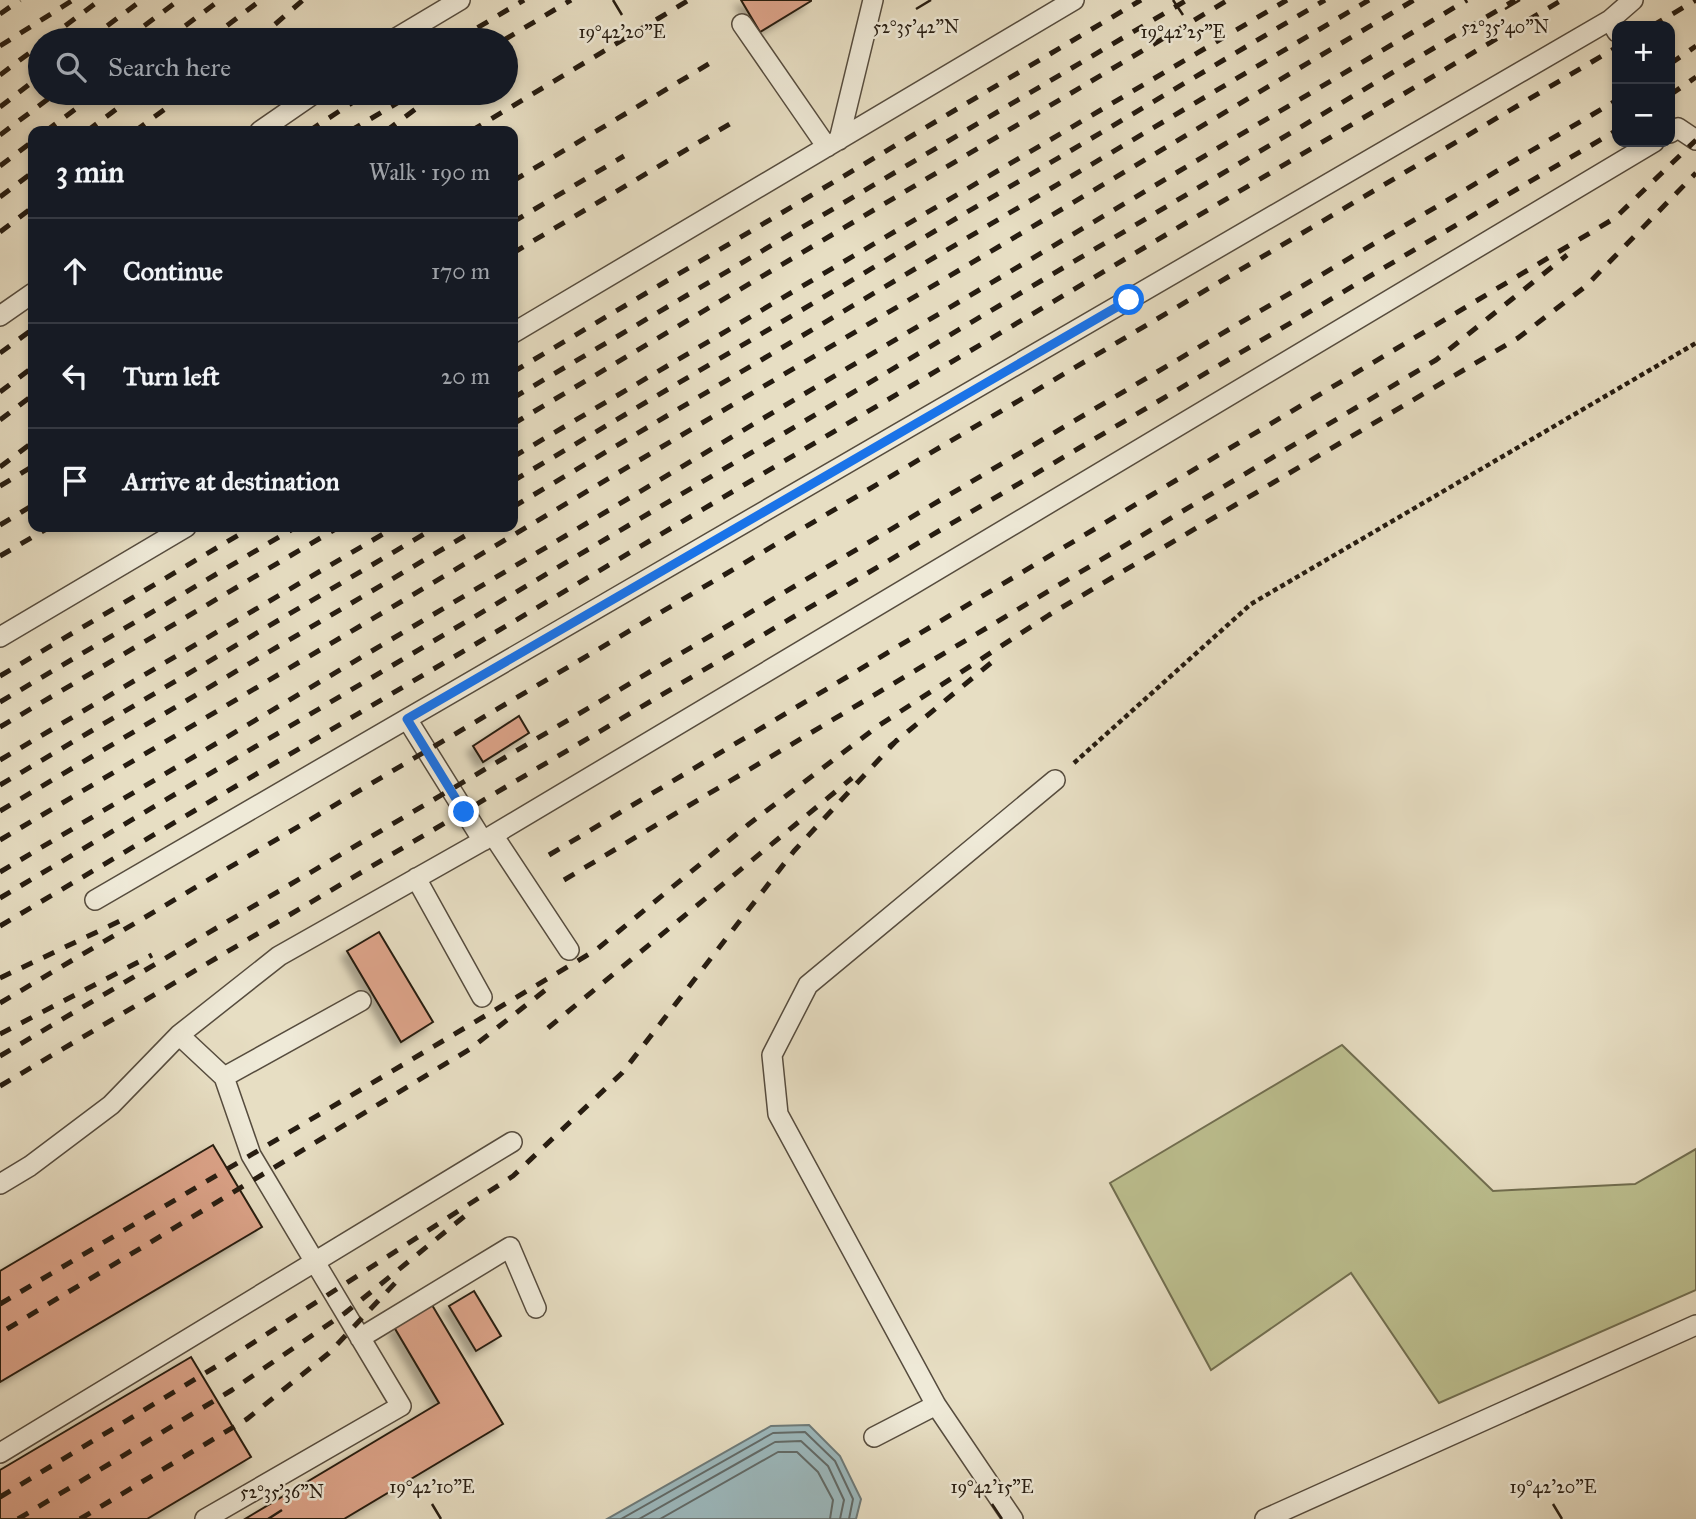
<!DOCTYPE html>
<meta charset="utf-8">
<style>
:root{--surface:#171b24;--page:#242831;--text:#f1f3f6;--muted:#9ea1a6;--line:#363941}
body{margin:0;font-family:"IM FELL Great Primer",serif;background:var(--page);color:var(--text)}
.controls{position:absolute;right:21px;top:21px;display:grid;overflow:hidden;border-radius:14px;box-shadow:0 4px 10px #0003}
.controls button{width:63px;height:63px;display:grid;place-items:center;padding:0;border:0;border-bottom:2px solid var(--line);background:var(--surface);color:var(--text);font:35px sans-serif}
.stop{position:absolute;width:21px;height:21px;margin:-16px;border:5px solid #1a73e8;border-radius:50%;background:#fff}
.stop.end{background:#1a73e8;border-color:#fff;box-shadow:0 2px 7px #0008}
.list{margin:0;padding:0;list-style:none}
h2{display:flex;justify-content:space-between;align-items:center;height:91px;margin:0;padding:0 28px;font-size:30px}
h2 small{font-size:23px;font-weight:400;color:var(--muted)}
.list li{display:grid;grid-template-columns:46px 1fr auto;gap:21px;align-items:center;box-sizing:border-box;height:105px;padding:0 28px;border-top:2px solid var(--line)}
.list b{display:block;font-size:26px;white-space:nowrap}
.list em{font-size:23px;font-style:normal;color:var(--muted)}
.icon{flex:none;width:38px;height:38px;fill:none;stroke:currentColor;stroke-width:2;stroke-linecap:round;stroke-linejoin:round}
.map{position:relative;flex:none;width:1696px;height:1519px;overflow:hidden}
.search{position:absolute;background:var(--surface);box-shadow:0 4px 10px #0003;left:28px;top:28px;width:490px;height:77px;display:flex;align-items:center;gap:18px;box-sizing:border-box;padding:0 24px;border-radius:38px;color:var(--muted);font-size:26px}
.panel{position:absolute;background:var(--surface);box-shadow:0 4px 10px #0003;left:28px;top:126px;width:490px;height:406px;border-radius:14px}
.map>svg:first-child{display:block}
</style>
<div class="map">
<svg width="1696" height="1519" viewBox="0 0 1696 1519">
<defs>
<filter id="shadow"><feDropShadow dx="-6" dy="6" stdDeviation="3.5" flood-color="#0004"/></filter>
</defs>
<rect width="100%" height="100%" fill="#e7dec3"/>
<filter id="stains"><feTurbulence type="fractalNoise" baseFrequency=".00286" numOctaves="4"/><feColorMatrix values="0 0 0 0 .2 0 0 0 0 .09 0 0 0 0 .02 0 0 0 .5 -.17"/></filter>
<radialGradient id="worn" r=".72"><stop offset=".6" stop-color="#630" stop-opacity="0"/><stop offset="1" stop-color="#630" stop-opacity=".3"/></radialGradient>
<path fill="#bcbf8f" stroke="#716e50" stroke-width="2" d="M1342,1045L1493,1191L1635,1184L1696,1149V1290L1439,1403L1351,1273L1211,1370L1110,1183Z"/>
<path fill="#9cb9be" stroke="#6d7a79" stroke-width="2" d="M809,1425L840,1456L861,1499L856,1519H607L771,1426Z"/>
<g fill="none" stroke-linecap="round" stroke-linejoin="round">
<path stroke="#616a68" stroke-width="2" d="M621,1519L773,1433L805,1432L835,1461L853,1499L849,1519
M639,1519L775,1442L801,1441L828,1466L844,1500L840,1519
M660,1519L778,1452H797L818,1472L833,1500L830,1519"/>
</g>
<path fill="#dda48a" stroke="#261c11" stroke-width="2" filter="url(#shadow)" d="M741,0H811V1L760,32Z
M519,716L529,733L483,762L473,746Z
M379,932L433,1022L401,1042L347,951Z
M213,1145L262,1227L0,1382V1271Z
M474,1291L501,1336L476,1351L449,1306Z
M432,1305L503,1424L344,1519H245L439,1403L394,1327Z
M191,1357L251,1457L147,1519H0V1470Z"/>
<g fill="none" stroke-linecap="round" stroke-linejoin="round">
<g stroke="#564c3e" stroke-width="22">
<path id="service" d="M742,24L827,147
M1617,32L1610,20L1633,0
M393,40L460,0
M260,131L315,93
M1670,133L1678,128L1696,140
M839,140L873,0
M0,316L33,293
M513,333L1074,0
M0,637L186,527
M407,719L483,841
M493,835L569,950
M416,878L482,997
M95,900L1610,20
M179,1035L224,1077L251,1155L401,1406L205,1519
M224,1077L361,1001
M0,1184L30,1166L111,1105L179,1035L279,956L493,835L1654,142
M360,1338L510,1247L536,1308
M874,1437L936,1405
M0,1453L512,1142
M1013,1519L936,1405L778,1114L772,1055L808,985L1055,780
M1265,1519L1696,1325"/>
</g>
<path stroke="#261c11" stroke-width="4.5" stroke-dasharray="5 3.5" stroke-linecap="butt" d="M1074,763L1251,604L1696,343"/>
<use href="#service" stroke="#efead8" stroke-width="19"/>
<path stroke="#261c11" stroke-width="5" stroke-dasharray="12 12" stroke-linecap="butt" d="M0,14L20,0
M1652,26L1696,0
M46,40L100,0
M88,40L142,0
M125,40L179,0
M166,40L220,0
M208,40L261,0
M257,40L303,0
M457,40L524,0
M504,40L571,0
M0,46L73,0
M1670,64L1696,46
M0,75L40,45
M1670,95L1696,77
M0,107L40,76
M46,131L97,93
M87,131L138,93
M135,131L187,93
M309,131L367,93
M350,131L414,93
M386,131L437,93
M471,131L689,0
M0,135L56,93
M0,166L33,141
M513,181L717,59
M0,197L33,172
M513,222L624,156
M0,232L33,207
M513,253L738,119
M0,353L33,329
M513,372L1141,0
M0,392L33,367
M513,398L1187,0
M0,420L33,395
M513,424L1228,0
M513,457L1287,0
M0,467L33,442
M513,481L1325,0
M0,486L33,466
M513,507L1369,0
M0,525L33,505
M0,556L50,527
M0,676L252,527
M0,702L296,527
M0,727L339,527
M889,747L992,662
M0,760L395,527
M0,785L436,527
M0,811L480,527
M0,840L1414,0
M549,855L1615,218L1696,140
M0,872L1467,0
M564,880L1436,360L1567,255
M0,898L1515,0
M0,926L1562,0
M0,978L120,921
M0,1003L1617,47
M548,1028L852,778
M0,1034L152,955
M0,1056L1617,100
M0,1086L1617,130
M0,1304L596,950L749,824L878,726L1049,615L1518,338L1586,286L1696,173
M7,1329L470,1049L548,988
M0,1497L217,1366L513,1176L622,1073L794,851L897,740
M18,1519L232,1390L345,1313L466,1215
M80,1519L247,1419L329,1353L397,1281"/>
</g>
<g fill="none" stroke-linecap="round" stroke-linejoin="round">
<path stroke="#1a73e8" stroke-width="9" d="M464,812L407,719L1129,300"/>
</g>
<path fill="none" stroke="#261c11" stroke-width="2.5" d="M613,0L622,15M1173,0L1183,15M916,9L931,0M1505,9L1520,0M432,1504L441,1519M992,1504L1002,1519M1553,1504L1562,1519M268,1519L282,1510"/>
<g font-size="18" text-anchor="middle" fill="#261c11" stroke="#efead8" stroke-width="5" stroke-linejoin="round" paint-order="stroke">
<text x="916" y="33">52°35'42"N</text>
<text x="1505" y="33">52°35'40"N</text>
<text x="1183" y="38">19°42'25"E</text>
<text x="622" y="38">19°42'20"E</text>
<text x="432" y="1493">19°42'10"E</text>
<text x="992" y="1493">19°42'15"E</text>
<text x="1553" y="1493">19°42'20"E</text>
<text x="282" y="1498">52°35'36"N</text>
</g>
<rect width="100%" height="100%" filter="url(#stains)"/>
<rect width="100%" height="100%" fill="url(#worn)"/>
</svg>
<div class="controls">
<button>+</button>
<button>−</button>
</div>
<div class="stop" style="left:1129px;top:300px"></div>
<div class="stop end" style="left:464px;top:812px"></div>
<div class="search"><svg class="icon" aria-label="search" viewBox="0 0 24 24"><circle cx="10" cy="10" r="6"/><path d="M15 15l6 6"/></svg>Search here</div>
<section class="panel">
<h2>3 min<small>Walk · 190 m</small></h2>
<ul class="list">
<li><svg class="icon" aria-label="ahead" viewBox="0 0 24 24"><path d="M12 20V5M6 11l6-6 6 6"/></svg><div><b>Continue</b></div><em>170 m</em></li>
<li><svg class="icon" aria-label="left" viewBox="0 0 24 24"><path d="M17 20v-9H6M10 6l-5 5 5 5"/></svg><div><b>Turn left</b></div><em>20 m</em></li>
<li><svg class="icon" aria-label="arrive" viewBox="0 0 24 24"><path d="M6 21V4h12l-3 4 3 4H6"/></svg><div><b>Arrive at destination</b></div></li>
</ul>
</section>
</div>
